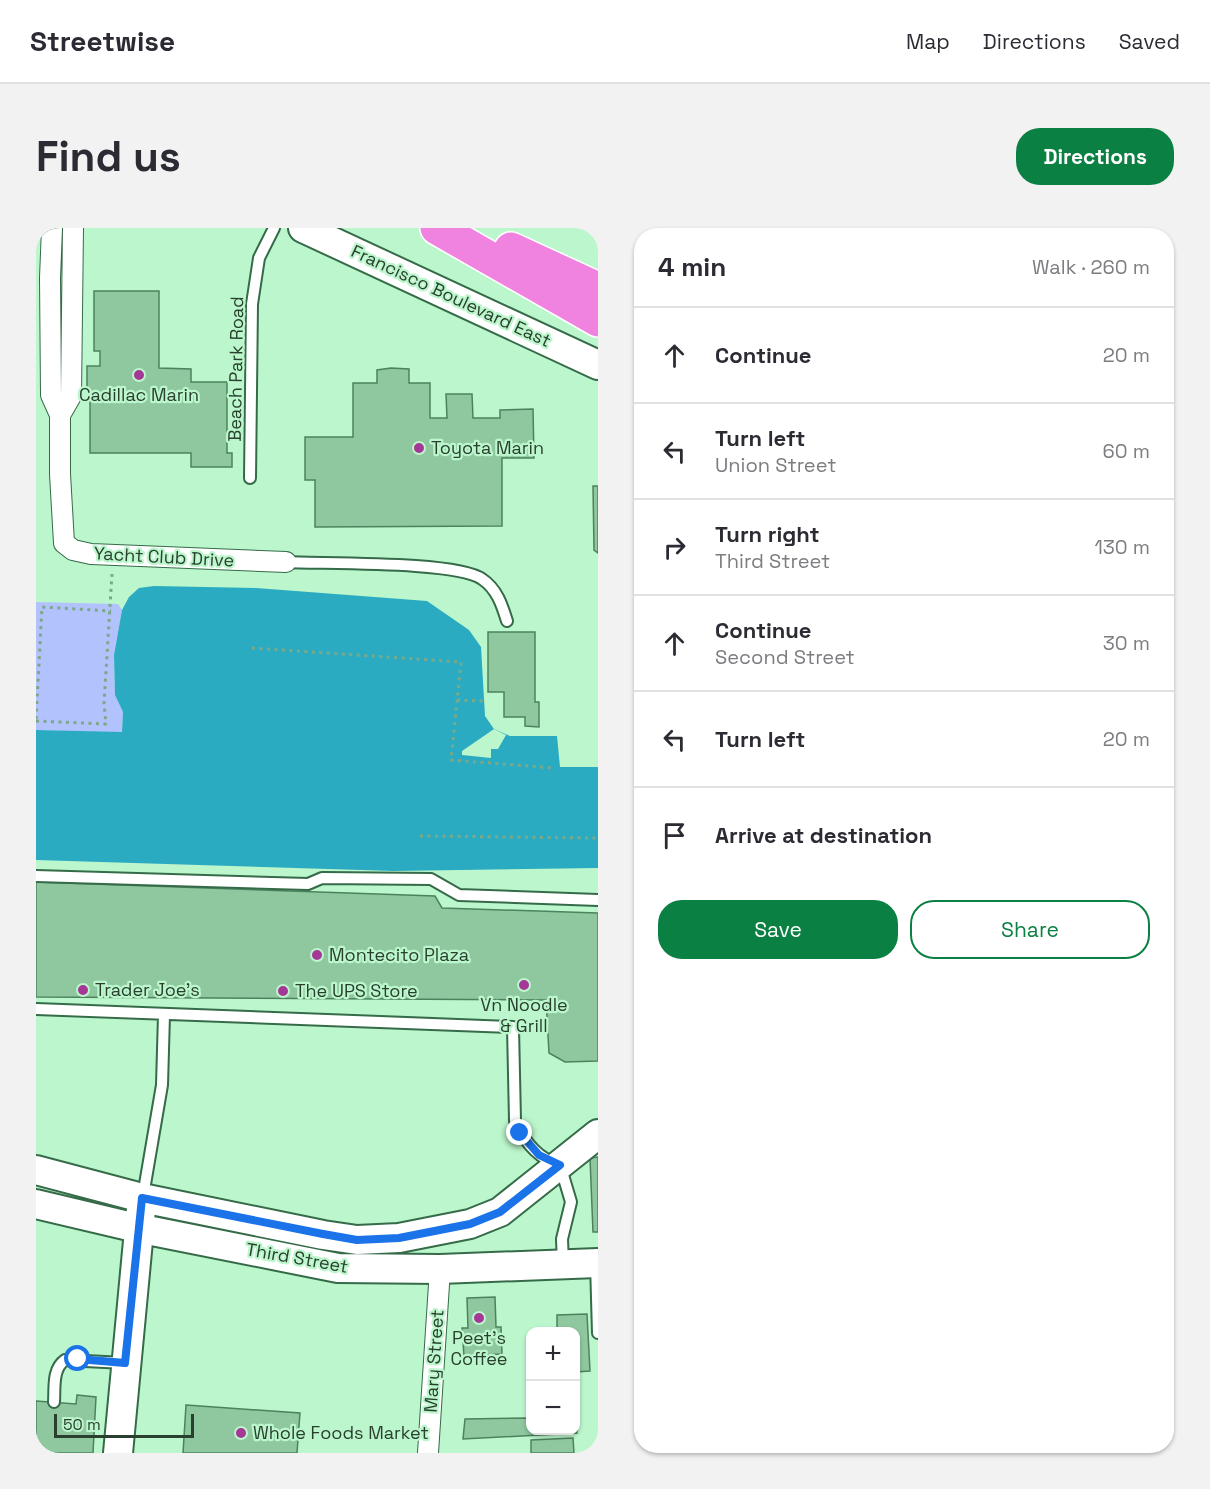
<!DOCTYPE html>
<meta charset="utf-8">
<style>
:root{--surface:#fff;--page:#f2f2f3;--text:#2b2b33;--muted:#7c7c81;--line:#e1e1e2;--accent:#0b8043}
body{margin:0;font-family:"Space Grotesk",sans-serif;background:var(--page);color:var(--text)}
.controls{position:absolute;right:18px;bottom:18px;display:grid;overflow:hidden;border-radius:12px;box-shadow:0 2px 4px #0004}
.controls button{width:54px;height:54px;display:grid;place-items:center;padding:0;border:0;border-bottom:2px solid var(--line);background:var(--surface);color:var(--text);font:30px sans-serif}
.scale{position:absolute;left:18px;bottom:15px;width:140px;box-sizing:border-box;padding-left:6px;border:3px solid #29402f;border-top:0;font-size:16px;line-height:21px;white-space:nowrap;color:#29402f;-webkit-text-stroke:4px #bcf6cc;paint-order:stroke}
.stop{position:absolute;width:18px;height:18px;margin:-14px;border:4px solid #1a73e8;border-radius:50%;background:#fff}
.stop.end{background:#1a73e8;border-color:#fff;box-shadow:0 2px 6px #0008}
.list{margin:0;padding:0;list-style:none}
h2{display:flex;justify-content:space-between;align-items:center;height:78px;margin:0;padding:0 24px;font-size:26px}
h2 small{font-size:20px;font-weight:400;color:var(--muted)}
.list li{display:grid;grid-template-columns:39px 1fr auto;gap:18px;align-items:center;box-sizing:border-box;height:96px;padding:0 24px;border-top:2px solid var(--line)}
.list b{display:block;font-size:22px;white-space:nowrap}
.list p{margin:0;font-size:20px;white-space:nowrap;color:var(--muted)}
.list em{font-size:20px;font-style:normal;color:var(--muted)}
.actions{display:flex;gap:12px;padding:18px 24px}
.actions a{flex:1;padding:14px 0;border:2px solid var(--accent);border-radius:24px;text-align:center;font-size:21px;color:var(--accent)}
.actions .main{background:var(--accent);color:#fff}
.icon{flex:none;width:33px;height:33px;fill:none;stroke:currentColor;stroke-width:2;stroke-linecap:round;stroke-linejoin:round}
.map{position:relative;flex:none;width:562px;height:1225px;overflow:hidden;border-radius:24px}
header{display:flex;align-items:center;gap:36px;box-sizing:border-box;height:84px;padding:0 30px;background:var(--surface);border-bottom:2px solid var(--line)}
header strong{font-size:28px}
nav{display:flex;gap:33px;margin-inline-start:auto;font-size:21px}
.intro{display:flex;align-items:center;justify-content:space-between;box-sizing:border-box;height:144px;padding:0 36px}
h1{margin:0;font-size:42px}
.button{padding:15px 27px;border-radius:24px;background:var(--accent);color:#fff;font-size:21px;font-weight:700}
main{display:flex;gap:36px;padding:0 36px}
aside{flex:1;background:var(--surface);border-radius:24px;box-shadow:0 2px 4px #0004}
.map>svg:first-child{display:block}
</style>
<header>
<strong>Streetwise</strong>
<nav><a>Map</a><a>Directions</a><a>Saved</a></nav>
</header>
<div class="intro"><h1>Find us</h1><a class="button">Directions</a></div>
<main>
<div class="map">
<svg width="562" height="1225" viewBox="0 0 562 1225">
<rect width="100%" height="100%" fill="#bcf6cc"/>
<path fill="#b2c2fd" d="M0,374L82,376L86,382L78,427L79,467L87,484L86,505L0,502Z"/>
<path fill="#2aabc2" d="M118,358L220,360L391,373L433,402L445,419L449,488L458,501L474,508H521L524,539H562V640L358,643L0,632V502L86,504L87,484L79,467L78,427L86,382L93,369L103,360Z"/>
<path fill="#bcf6cc" d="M458,501L470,507L462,521H455V530L426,527V523Z"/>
<path fill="#8fc89f" stroke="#4c825d" stroke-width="1.5" d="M58,63H123V140L155,141V154H191V225H196V239H155V225H54V162H51V138H64V123H58Z
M355,140L373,141V155H394V190H411L410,166H436L437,190H464V182L497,181L498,230H466V298L279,299V252H269V209H317V155H341V142Z
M557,258H562V325L558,322Z
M452,404H499V474H503V499L489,498V489H468V464H452Z
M0,654L399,668L406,680L562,685V833L529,834L513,825L510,772L0,769Z
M562,929V1004H557L554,930Z
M459,1069L460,1099H465L466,1126L428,1128L426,1100H432L431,1070Z
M551,1086L554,1143L540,1144V1104H521V1087Z
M41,1167L60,1169L57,1225H0V1173L40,1176Z
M150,1177L264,1185L261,1225H147Z
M540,1183L541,1205L427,1211L429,1191L494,1190V1202H540Z
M537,1210L538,1225H495V1212Z"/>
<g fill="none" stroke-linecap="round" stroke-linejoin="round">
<g stroke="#356b48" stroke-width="14">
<path id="lane" d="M214,250L216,76L223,30L238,0
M250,334C288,336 421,333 446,351C461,361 466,377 471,393
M0,648L272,656L286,650L395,651L423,667L562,672
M0,781L477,799L479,893C488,913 502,931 524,937L535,974L526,1011L527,1036
M107,968L126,857L128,787
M560,1035L562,1105
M18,1174C19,1160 16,1141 29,1132L89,1135"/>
</g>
<g stroke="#356b48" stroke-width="22">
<path id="street" d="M16,0L14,50L15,167L24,187V246L28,315L37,322L55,326L250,334
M24,187L35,168L37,0
M392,1225L404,1041"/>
</g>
<g stroke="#356b48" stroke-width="32">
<path id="secondary" d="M267,0L562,137
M0,942L106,970L287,1007L321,1012L363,1010L434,996L464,984L562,906
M0,976L101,1000L302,1040L404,1041L562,1035
M82,1225L105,981"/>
</g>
<g stroke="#fff" stroke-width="36">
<path id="highway" d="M401,0L562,92
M475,21L562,61"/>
</g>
<path stroke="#7da888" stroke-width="3" stroke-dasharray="3 4.5" stroke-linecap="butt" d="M216,420L425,434L415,532L518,540
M421,472L448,473
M0,491L6,379L75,383
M0,493L70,496L68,476L76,346
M384,608L562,610"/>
<use href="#lane" stroke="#fff" stroke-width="10"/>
<use href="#street" stroke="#fff" stroke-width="20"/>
<use href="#secondary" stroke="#fff" stroke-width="28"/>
<use href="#highway" stroke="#f083df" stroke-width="33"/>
</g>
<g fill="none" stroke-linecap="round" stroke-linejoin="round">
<path stroke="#1a73e8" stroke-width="8" d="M42,1131L89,1135L106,970L287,1006L321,1012L363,1010L434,996L464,984L524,937L503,927L484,905"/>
</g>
<g fill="#a53897" stroke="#bcf6cc" stroke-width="2">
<circle cx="103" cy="147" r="6"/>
<circle cx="383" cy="220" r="6"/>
<circle cx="281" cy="727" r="6"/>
<circle cx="488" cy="757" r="6"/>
<circle cx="47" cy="762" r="6"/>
<circle cx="247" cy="763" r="6"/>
<circle cx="443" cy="1090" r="6"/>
<circle cx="205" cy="1205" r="6"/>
</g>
<g text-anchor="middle" stroke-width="4.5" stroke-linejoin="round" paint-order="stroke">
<g font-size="18" fill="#29402f" stroke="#bcf6cc">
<text transform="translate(415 68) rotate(25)" y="6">Francisco Boulevard East</text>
<text transform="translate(200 141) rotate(-89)" y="6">Beach Park Road</text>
<text transform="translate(128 329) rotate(3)" y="6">Yacht Club Drive</text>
<text transform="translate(261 1030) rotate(10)" y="6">Third Street</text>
<text transform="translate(398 1133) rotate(-86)" y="6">Mary Street</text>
</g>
<g font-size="18" fill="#29402f" stroke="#bcf6cc" text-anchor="start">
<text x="103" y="173" text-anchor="middle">Cadillac Marin</text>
<text x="395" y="226">Toyota Marin</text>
<text x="293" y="733">Montecito Plaza</text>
<text x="59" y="768">Trader Joe's</text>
<text x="259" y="769">The UPS Store</text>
<text x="488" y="783" text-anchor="middle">Vn Noodle<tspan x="488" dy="21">&amp; Grill</tspan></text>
<text x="443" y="1116" text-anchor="middle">Peet's<tspan x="443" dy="21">Coffee</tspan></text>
<text x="217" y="1211">Whole Foods Market</text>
</g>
</g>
</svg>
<div class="controls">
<button>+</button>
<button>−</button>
</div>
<div class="scale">50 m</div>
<div class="stop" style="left:42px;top:1131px"></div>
<div class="stop end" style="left:484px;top:905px"></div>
</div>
<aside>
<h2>4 min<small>Walk · 260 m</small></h2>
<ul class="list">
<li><svg class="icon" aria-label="ahead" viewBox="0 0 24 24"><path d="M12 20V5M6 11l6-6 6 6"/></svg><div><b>Continue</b></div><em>20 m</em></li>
<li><svg class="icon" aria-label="left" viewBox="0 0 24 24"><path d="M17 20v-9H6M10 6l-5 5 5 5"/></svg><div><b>Turn left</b><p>Union Street</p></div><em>60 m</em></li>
<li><svg class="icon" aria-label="right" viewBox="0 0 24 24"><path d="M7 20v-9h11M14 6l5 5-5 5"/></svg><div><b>Turn right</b><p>Third Street</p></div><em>130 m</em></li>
<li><svg class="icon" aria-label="ahead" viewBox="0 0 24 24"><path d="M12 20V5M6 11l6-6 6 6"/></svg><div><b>Continue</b><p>Second Street</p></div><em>30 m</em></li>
<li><svg class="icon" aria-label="left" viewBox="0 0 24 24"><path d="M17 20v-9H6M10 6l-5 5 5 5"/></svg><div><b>Turn left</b></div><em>20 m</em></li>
<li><svg class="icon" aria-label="arrive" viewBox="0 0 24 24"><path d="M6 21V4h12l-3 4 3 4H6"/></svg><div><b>Arrive at destination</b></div></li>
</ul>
<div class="actions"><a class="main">Save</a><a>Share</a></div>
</aside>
</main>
